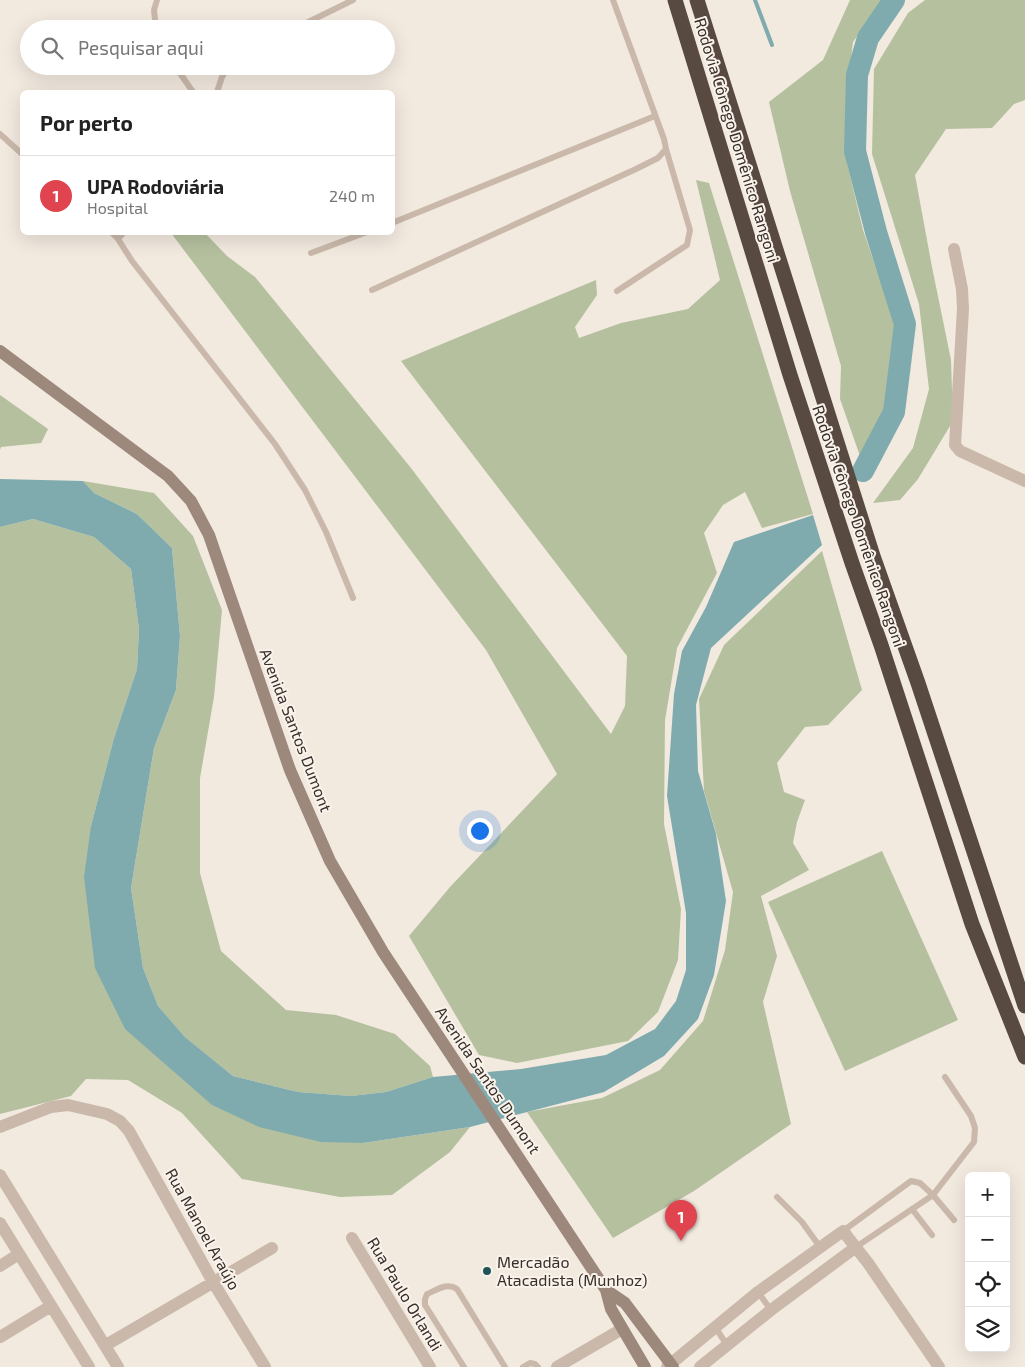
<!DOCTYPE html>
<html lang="pt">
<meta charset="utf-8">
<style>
:root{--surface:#fff;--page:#f6f6f6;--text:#222;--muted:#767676;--line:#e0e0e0;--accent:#215458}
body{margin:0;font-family:"Exo 2",sans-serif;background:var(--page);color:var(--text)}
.controls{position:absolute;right:15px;bottom:15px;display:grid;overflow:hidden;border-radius:8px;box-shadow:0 5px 20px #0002}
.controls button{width:45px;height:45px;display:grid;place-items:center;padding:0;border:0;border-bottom:1px solid var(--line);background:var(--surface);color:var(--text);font:25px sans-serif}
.you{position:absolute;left:479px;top:830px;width:18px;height:18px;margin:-12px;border:4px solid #fff;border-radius:50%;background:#1a73e8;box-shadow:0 0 0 8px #1a73e833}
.badge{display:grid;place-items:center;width:32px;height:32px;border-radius:50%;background:var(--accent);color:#fff;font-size:16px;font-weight:700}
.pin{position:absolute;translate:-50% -41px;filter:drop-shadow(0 1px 2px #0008)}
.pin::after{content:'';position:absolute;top:26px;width:18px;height:15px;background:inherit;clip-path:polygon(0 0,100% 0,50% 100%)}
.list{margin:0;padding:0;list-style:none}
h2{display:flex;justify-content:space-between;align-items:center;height:65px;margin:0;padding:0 20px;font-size:21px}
h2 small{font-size:16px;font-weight:400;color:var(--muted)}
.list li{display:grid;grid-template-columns:32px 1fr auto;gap:15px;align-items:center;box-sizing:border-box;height:80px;padding:0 20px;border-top:1px solid var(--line)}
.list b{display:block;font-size:19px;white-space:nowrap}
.list p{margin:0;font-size:16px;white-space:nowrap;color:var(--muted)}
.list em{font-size:16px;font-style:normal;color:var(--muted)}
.icon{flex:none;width:28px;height:28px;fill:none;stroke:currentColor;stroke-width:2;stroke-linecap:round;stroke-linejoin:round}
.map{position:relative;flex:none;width:1025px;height:1367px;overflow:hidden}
.search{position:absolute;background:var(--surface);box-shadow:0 5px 20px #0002;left:20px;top:20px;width:375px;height:55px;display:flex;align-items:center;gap:12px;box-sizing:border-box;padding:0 18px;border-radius:28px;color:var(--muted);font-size:19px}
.panel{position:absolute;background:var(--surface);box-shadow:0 5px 20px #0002;left:20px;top:90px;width:375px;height:145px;border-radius:8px}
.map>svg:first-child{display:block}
</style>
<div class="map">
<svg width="1025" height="1367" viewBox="0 0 1025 1367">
<rect width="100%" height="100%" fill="#f2e9df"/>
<path fill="#b5c09f" d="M850,0H884L853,42L846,99L847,163L863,230L895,324L898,355L892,404L860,456L840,399L841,366L790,191L769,102L823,60Z
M925,0H1025V100L1014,104L992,128L946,129L915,175L932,267L951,360L953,421L918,479L900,500L873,503L913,448L929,389L919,304L872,154L874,69L908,13Z
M696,180L709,183L813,514L762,528L745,492L723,505L704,533L717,573L677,648L665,720L664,824L681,909L678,960L658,1012L628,1041L517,1063L479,1055L409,936L450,887L557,774L486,650L171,233H205L227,256L255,277L411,468L611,734L625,706L627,656L401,361L596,280L597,295L575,327L579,338L621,323L688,309L720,280Z
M0,395L48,429L41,443L1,447L0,450Z
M83,481L154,493L193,536L222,610L214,697L200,778V873L221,951L286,1010L336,1015L395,1034L430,1066L433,1077L386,1092L351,1096L298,1092L233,1076L185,1037L158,1006L143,968L131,888L154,748L176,690L180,636L172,548L137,514L94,493Z
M33,519L94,537L131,569L139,629L137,669L114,738L91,826L125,1029L363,1143L470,1127L450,1152L392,1195L340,1197L242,1179L182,1113L128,1080L86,1079L71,1096L0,1114V527Z
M822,551L862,690L828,725L805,727L777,763L784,792L805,800L797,822L793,843L809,870L761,896L777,956L763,1002L791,1124L694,1191L613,1238L527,1112L602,1098L660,1070L703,1021L725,950L733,892L704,791L699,699L724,645Z
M882,851L958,1020L845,1071L768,902Z"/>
<path fill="#7fabae" d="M0,479L83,481L94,493L137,514L172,548L180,636L176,690L154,748L131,888L143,968L158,1006L185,1037L233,1076L298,1092L351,1096L386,1092L433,1077L521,1069L606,1055L655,1029L676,1001L686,970V913L667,796L674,694L682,651L706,607L734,542L813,515L822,545L711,648L696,705L698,771L716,834L726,901L714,975L698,1019L664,1056L604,1092L470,1127L363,1143L321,1142L259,1127L212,1105L125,1029L95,968L84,877L91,826L114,738L137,669L139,629L131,569L94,537L33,519L0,527Z"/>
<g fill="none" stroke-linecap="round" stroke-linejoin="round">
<path stroke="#7fabae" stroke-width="4" d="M755,0L772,45"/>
<path stroke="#7fabae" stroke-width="22" d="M863,471L894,412L905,324L876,232L855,151L857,75L868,38L894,0"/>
<path stroke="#cab9ab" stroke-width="6" d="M156,29L154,10L157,0
M294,29L353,0
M175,66L193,92
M217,92L222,77L228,66
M0,134L22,154
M392,223L655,116
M111,232L118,239
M124,232L118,239L132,261L275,444L305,490L326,532L353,598
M311,253L367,232
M372,290L636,169L658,158L666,149L664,139L613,0
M617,291L687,245L690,230L666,149
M945,1077L971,1116L975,1128L974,1142L933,1195L954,1220
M777,1197L802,1222L820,1247
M912,1209L932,1235
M843,1231L911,1181L920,1183L933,1195L856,1247
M758,1292L771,1310
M715,1327L727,1345
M464,1367L425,1305V1299L427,1294C437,1290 447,1282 457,1289L505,1367
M523,1367L530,1363L535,1364L538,1367"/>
<path stroke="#cab9ab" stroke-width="12" d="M954,249L962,289L963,309L955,445L960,451L1025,481
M0,1127L51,1107L68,1105L107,1114L120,1121L129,1131L213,1282L265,1367
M0,1175L118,1367
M0,1223L89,1367
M352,1238L430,1367
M0,1266L19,1254
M0,1337L51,1306
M106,1345L272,1248
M557,1367L622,1329
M667,1367L758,1292L843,1231L868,1263L939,1367
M700,1367L771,1310L856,1247"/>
<path stroke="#9d887c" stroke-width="12" d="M0,351L168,476L191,501L209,535L290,770L330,861L383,952L606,1290L611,1309L645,1367
M606,1290L625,1303L673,1367"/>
<path stroke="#584941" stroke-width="15" d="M675,0L790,375L852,563L881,645L972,924L1025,1057
M697,0L873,556L918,683L1025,1006"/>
</g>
<circle fill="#215458" stroke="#f9f3eb" stroke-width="2" cx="487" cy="1271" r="5"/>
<g text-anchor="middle" stroke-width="4" stroke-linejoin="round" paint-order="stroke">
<g font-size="16" fill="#382e2a" stroke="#f9f3eb">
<text transform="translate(737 140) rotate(73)" y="6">Rodovia Cônego Domênico Rangoni</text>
<text transform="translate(859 526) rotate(71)" y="6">Rodovia Cônego Domênico Rangoni</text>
<text transform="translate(296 730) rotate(69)" y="6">Avenida Santos Dumont</text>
<text transform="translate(488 1080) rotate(56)" y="6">Avenida Santos Dumont</text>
<text transform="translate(203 1229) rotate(61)" y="6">Rua Manoel Araújo</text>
<text transform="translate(405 1294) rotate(59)" y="6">Rua Paulo Orlandi</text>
</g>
<g font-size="16" fill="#382e2a" stroke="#f9f3eb" text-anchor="start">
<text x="497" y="1268">Mercadão<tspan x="497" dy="18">Atacadista (Munhoz)</tspan></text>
</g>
</g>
</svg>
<div class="controls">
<button>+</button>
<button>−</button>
<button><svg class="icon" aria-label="locate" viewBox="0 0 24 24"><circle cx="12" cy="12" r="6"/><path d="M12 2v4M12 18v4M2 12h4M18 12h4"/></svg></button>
<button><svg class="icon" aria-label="layers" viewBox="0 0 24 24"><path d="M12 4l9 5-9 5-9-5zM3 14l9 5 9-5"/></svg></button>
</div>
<div class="you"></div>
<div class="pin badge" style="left:681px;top:1241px;background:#e0444e">1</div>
<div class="search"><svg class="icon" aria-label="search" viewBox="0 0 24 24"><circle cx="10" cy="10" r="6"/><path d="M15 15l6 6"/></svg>Pesquisar aqui</div>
<section class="panel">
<h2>Por perto<small></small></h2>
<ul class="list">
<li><span class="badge" style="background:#e0444e">1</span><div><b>UPA Rodoviária</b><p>Hospital</p></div><em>240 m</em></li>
</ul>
</section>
</div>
